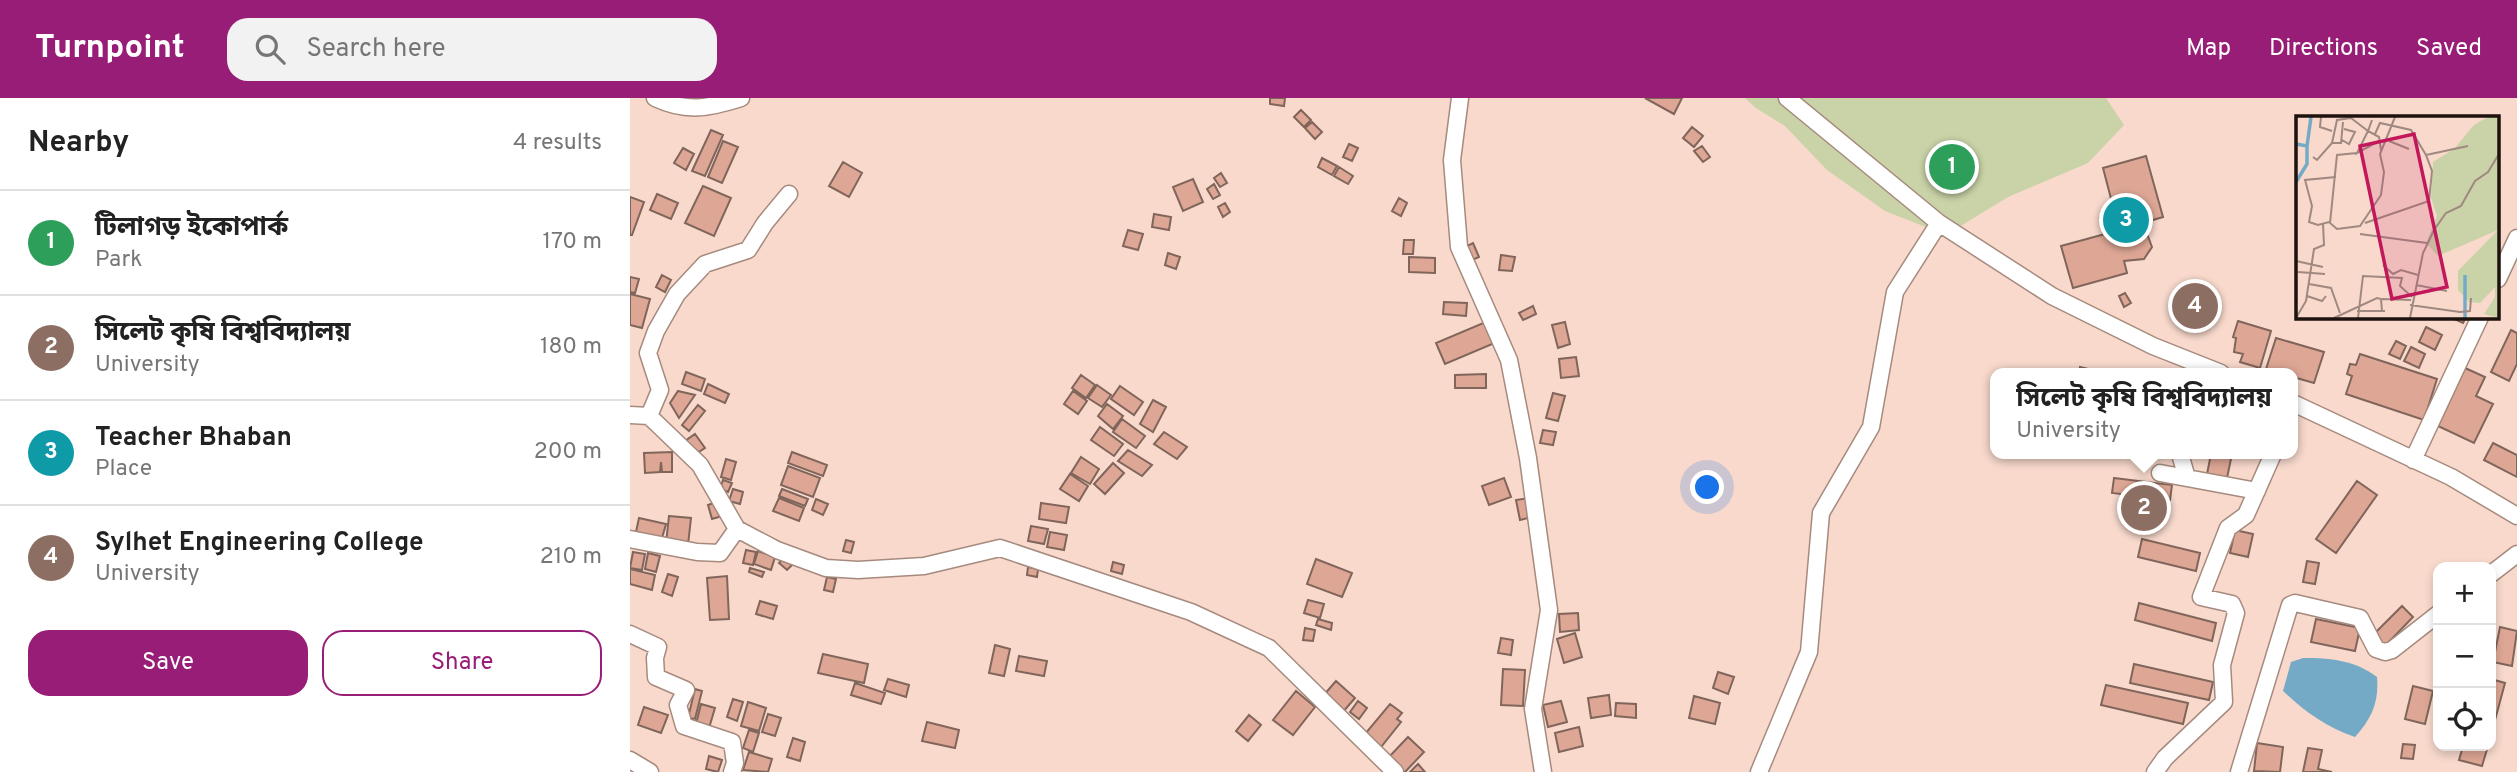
<!DOCTYPE html>
<meta charset="utf-8">
<style>
:root{--surface:#fff;--page:#f2f2f2;--text:#222;--muted:#767676;--line:#e0e0e0;--accent:#981d76}
body{margin:0;font-family:Overpass,"Noto Sans Bengali",sans-serif;background:var(--page);color:var(--text)}
.controls{position:absolute;right:21px;bottom:21px;display:grid;overflow:hidden;border-radius:14px;box-shadow:0 4px 10px #0003}
.controls button{width:63px;height:63px;display:grid;place-items:center;padding:0;border:0;border-bottom:2px solid var(--line);background:var(--surface);color:var(--text);font:35px sans-serif}
.you{position:absolute;left:1078px;top:390px;width:24px;height:24px;margin:-18px;border:5px solid #fff;border-radius:50%;background:#1a73e8;box-shadow:0 0 0 10px #1a73e833}
.badge{display:grid;place-items:center;width:46px;height:46px;border-radius:50%;background:var(--accent);color:#fff;font-size:23px;font-weight:700}
.pin{position:absolute;translate:-50% -50%;border:4px solid #fff;box-shadow:0 2px 7px #0006}
.popup{position:absolute;left:1360px;top:270px;width:308px;height:91px;box-sizing:border-box;display:grid;place-content:center;border-radius:14px;background:var(--surface);filter:drop-shadow(0 2px 5px #0005);font-size:23px;white-space:nowrap;color:var(--muted)}
.popup b{font-size:26px;color:var(--text)}
.popup::after{content:'';position:absolute;left:50%;top:100%;margin-left:-14px;border:14px solid transparent;border-top-color:var(--surface)}
.list{margin:0;padding:0;list-style:none}
h2{display:flex;justify-content:space-between;align-items:center;height:91px;margin:0;padding:0 28px;font-size:30px}
h2 small{font-size:23px;font-weight:400;color:var(--muted)}
.list li{display:grid;grid-template-columns:46px 1fr auto;gap:21px;align-items:center;box-sizing:border-box;height:105px;padding:0 28px;border-top:2px solid var(--line)}
.list b{display:block;font-size:26px;white-space:nowrap}
.list p{margin:0;font-size:23px;white-space:nowrap;color:var(--muted)}
.list em{font-size:23px;font-style:normal;color:var(--muted)}
.actions{display:flex;gap:14px;padding:21px 28px}
.actions a{flex:1;padding:16px 0;border:2px solid var(--accent);border-radius:21px;text-align:center;font-size:24px;color:var(--accent)}
.actions .main{background:var(--accent);color:#fff}
.icon{flex:none;width:38px;height:38px;fill:none;stroke:currentColor;stroke-width:2;stroke-linecap:round;stroke-linejoin:round}
.map{position:relative;flex:none;width:1887px;height:674px;overflow:hidden}
header{display:flex;align-items:center;gap:42px;box-sizing:border-box;height:98px;padding:0 35px;background:var(--accent);color:#fff}
header strong{font-size:33px}
nav{display:flex;gap:38px;margin-inline-start:auto;font-size:24px}
.search{width:490px;height:63px;background:var(--page);display:flex;align-items:center;gap:18px;box-sizing:border-box;padding:0 24px;border-radius:21px;color:var(--muted);font-size:26px}
main{display:flex}
aside{flex:1;background:var(--surface)}
.map>svg:first-child{display:block}
</style>
<header>
<strong>Turnpoint</strong>
<div class="search"><svg class="icon" aria-label="search" viewBox="0 0 24 24"><circle cx="10" cy="10" r="6"/><path d="M15 15l6 6"/></svg>Search here</div>
<nav><a>Map</a><a>Directions</a><a>Saved</a></nav>
</header>
<main>
<aside>
<h2>Nearby<small>4 results</small></h2>
<ul class="list">
<li><span class="badge" style="background:#2e9e5b">1</span><div><b>টিলাগড় ইকোপার্ক</b><p>Park</p></div><em>170 m</em></li>
<li><span class="badge" style="background:#8d6e63">2</span><div><b>সিলেট কৃষি বিশ্ববিদ্যালয়</b><p>University</p></div><em>180 m</em></li>
<li><span class="badge" style="background:#0f9aa8">3</span><div><b>Teacher Bhaban</b><p>Place</p></div><em>200 m</em></li>
<li><span class="badge" style="background:#8d6e63">4</span><div><b>Sylhet Engineering College</b><p>University</p></div><em>210 m</em></li>
</ul>
<div class="actions"><a class="main">Save</a><a>Share</a></div>
</aside>
<div class="map">
<svg width="1887" height="674" viewBox="0 0 1887 674">
<rect width="100%" height="100%" fill="#f8d9cc"/>
<path fill="#c9d3a7" d="M1115,0H1476L1494,27L1458,65L1378,99L1316,137L1255,113L1197,72L1155,28L1126,10Z"/>
<path fill="#75aac7" d="M1673,560C1701,560 1724,562 1747,579C1749,604 1742,620 1725,639C1696,629 1675,614 1653,593L1661,564Z"/>
<path fill="#dea795" stroke="#80655b" stroke-width="2" d="M640,0H655L654,8L640,6Z
M1015,0H1052L1044,16Z
M671,12L681,22L674,29L664,19Z
M682,24L692,34L685,41L675,30Z
M1062,29L1073,38L1064,49L1053,40Z
M81,32L93,37L75,78L62,73Z
M93,43L108,49L92,85L78,79Z
M719,46L728,50L722,63L713,59Z
M1072,48L1080,59L1073,64L1064,53Z
M53,50L64,56L56,72L44,65Z
M1516,58L1533,119L1513,125L1522,149L1514,161L1494,163L1497,175L1443,190L1431,148L1475,136L1470,120L1485,116L1473,70Z
M692,60L707,68L702,77L688,69Z
M213,64L232,75L219,99L199,88Z
M709,69L723,78L718,86L704,78Z
M591,75L597,85L590,89L584,80Z
M563,81L573,104L553,113L543,89Z
M584,86L590,97L583,101L577,91Z
M73,88L101,100L84,138L55,125Z
M27,96L48,105L41,121L20,112Z
M0,99L14,104L2,137H0Z
M769,100L777,105L771,118L762,113Z
M595,105L600,114L593,119L588,109Z
M524,116L541,119L539,132L522,129Z
M498,132L513,136L508,152L493,148Z
M774,142H784L783,156H773Z
M843,145L849,159L840,163L835,149Z
M538,155L550,159L546,171L535,167Z
M871,157L885,159L882,173L869,172Z
M779,159L805,160V175L779,174Z
M32,177L41,182L35,194L26,189Z
M0,179L9,181L5,195L0,194Z
M1495,195L1501,205L1494,209L1489,198Z
M0,196L20,201L12,230L0,227Z
M814,204L837,205L836,218L813,216Z
M903,208L906,216L893,222L889,215Z
M1820,219H1836L1833,225Z
M858,223L867,244L815,266L806,245Z
M1608,223L1641,233L1630,270L1610,264L1613,256L1604,254L1606,240L1603,239Z
M935,224L940,246L928,250L922,227Z
M1796,229L1812,237L1805,252L1789,244Z
M1881,232L1887,235V266L1879,283L1861,274Z
M1646,240L1694,254L1684,285L1663,279V275H1651L1636,271Z
M1766,243L1776,248L1770,261L1759,256Z
M1781,249L1795,256L1789,270L1774,263Z
M1730,256L1807,281L1794,322L1716,296L1722,278L1717,276L1720,266L1726,267Z
M946,259L949,278L931,280L929,261Z
M1450,269L1467,273V275H1449Z
M1835,270L1855,279L1846,298L1863,306L1844,345L1808,328Z
M56,274L75,281L71,293L52,286Z
M856,276V290H825V277Z
M451,277L465,287L456,300L442,290Z
M78,286L99,296L95,305L74,296Z
M467,287L481,297L472,309L458,300Z
M490,288L513,304L504,317L481,301Z
M48,293L65,297L49,320L40,305Z
M443,293L457,303L448,316L434,306Z
M923,295L935,298L928,323L916,320Z
M523,302L536,309L523,334L510,326Z
M477,306L493,318L483,331L468,318Z
M68,307L75,313L59,333L52,327Z
M492,321L515,338L506,350L483,334Z
M470,329L493,346L484,358L461,342Z
M913,332L926,334L923,347L910,345Z
M534,334L557,349L547,361L524,346Z
M65,336L75,350L64,357L55,343Z
M1863,345L1887,357V379L1854,362Z
M498,352L522,367L512,378L488,363Z
M42,354V374H32L31,364L30,374L15,375L14,355Z
M162,354L197,367L193,378L158,365Z
M1581,356H1602L1597,380L1577,376Z
M451,359L469,371L460,386L441,375Z
M96,361L106,364L101,382L91,379Z
M483,365L494,375L475,396L464,386Z
M158,368L190,380L183,399L151,387Z
M440,376L458,388L449,403L430,391Z
M874,380L881,399L859,407L852,388Z
M1484,380L1542,387L1540,402L1482,395Z
M93,382L102,385L98,394L90,391Z
M1727,383L1747,397L1706,455L1686,441Z
M103,391L113,394L110,406L99,403Z
M152,391L178,401L175,408L149,398Z
M149,400L174,410L169,423L143,413Z
M899,400L902,419L890,422L886,402Z
M186,401L198,406L193,417L182,412Z
M87,404L92,418L82,421L78,407Z
M411,405L439,409L436,425L409,421Z
M39,418L61,420L58,447L36,445Z
M9,420L36,426L32,440L6,434Z
M401,428L418,431L414,446L398,443Z
M1605,432L1623,436L1618,459L1600,455Z
M420,434L437,437L434,452L417,449Z
M1512,441L1570,455L1566,473L1508,459Z
M216,442L224,444L221,455L213,453Z
M116,452L126,454L123,467L113,465Z
M128,453L145,459L141,472L124,466Z
M3,454L15,456L12,472L0,470Z
M18,455L30,458L26,474L15,471Z
M154,460L162,467L157,472L149,465Z
M686,461L722,475L712,499L677,486Z
M1677,463L1689,465L1685,486L1673,484Z
M483,464L494,467L492,476L481,473Z
M398,469L408,471L407,479L397,477Z
M120,470L134,474L132,479L119,474Z
M0,471L25,477L22,492L0,486Z
M38,476L48,479L42,498L32,494Z
M97,478L99,521L80,522L77,480Z
M197,479L206,481L203,494L194,492Z
M678,502L694,506L690,520L674,515Z
M130,503L147,508L143,521L126,516Z
M1509,505L1586,525L1582,543L1505,522Z
M1772,508L1783,519L1755,548L1743,537Z
M948,515L949,532L930,534L929,516Z
M688,521L702,525L701,532L686,527Z
M1686,521L1730,530L1725,553L1681,544Z
M1870,529L1887,533L1882,568L1863,564Z
M675,530L685,532L683,543L673,542Z
M945,535L952,559L934,565L927,541Z
M871,540L883,542L881,557L868,555Z
M365,547L380,551L374,578L359,575Z
M193,556L238,566L234,585L188,575Z
M389,558L417,563L414,578L386,573Z
M1504,566L1583,584L1579,602L1500,585Z
M873,571L895,572L893,608L871,607Z
M1088,574L1104,579L1098,596L1083,590Z
M258,581L279,587L276,599L254,592Z
M1861,581L1875,585L1861,637Z
M706,583L725,600L712,615L693,598Z
M225,585L255,595L251,606L221,597Z
M1476,587L1558,605L1553,626L1471,607Z
M1783,588L1803,593L1795,626L1775,621Z
M65,591L72,593L65,621L58,620Z
M666,593L685,609L663,637L643,622Z
M979,597L981,617L961,620L958,600Z
M1064,598L1090,605L1085,626L1059,620Z
M103,601L113,604L107,623L97,619Z
M728,603L737,610L729,621L720,614Z
M931,603L937,624L918,629L913,607Z
M118,604L136,610L129,633L111,628Z
M986,605L1006,606V620L985,618Z
M71,606L85,610L79,630L66,626Z
M760,606L772,615L767,621L771,624L751,649L735,636Z
M14,609L38,617L31,635L8,627Z
M138,616L151,620L145,638L132,634Z
M619,617L631,627L618,643L606,633Z
M297,624L329,632L325,650L292,643Z
M949,629L953,648L929,654L925,635Z
M119,632L129,635L123,654L113,650Z
M778,639L794,654L775,674H772L758,660Z
M163,640L175,644L170,663L157,659Z
M1627,645L1653,649L1650,674L1624,673Z
M1773,646L1785,647L1783,661L1771,660Z
M1833,648H1858L1852,668L1829,662Z
M1678,650L1692,652L1688,671L1702,674H1673Z
M119,654L142,661L138,674L113,672Z
M79,658L92,662L88,674L76,671Z
M788,666L795,674H780Z"/>
<g fill="none" stroke-linecap="round" stroke-linejoin="round">
<g stroke="#a68a7e" stroke-width="19">
<path id="minor" d="M25,0C57,15 79,10 111,0
M830,0L822,62L829,149L879,262L898,360L919,512L903,611L913,674
M1157,0L1309,125L1422,198L1523,248L1591,275
M1868,181L1887,140
M1663,305L1821,379L1887,418
M0,317L19,318L70,367L107,431L147,452L196,470L228,472L294,468L370,450L561,514L639,550L765,674
M19,318L30,292L18,255L26,233L47,196L75,166L118,152L135,125L159,96
M1550,356L1557,380
M1783,362L1850,219
M1530,375L1627,393
M0,441L67,454L90,455L107,431
M1861,476L1887,456
M0,536L28,549L25,560L26,579L56,592L48,607L54,628L102,644L105,665L102,674
M0,662L20,674
M1129,674L1179,554L1191,415L1241,329L1265,194L1309,125
M1525,674L1535,660L1594,604L1592,567L1606,515L1602,506L1571,499L1598,430L1616,417L1643,356
M1609,674L1660,507L1665,505L1730,520L1746,551L1755,554L1762,552L1808,516"/>
</g>
<use href="#minor" stroke="#fff" stroke-width="16"/>
</g>
<g transform="translate(1666 18)">
<rect width="203" height="203" fill="#f8d9cc"/>
<path d="M192,1H203V202L188,198L199,181V171L184,187L173,186L162,174V155L202,114L142,140L130,127L141,100L135,82L137,46L158,33L178,9Z" fill="#c9d3a7"/>
<path fill="none" stroke="#75aac7" stroke-width="3.5" d="M0,28L11,30L15,1M0,66L11,48V30M169,159V202"/>
<path fill="none" stroke="#a08980" stroke-width="2" d="M25,1L24,11L36,15M76,4L72,15L83,21L85,34M79,18L84,7L115,14L130,39M46,24L53,28L59,16L48,13M93,25L113,33M36,27H45L47,6M17,41L21,44L36,27L41,4L55,2L72,15L61,37L83,25M40,61L9,64L16,90L13,106L22,109L33,106L41,113L64,110L85,79L88,56L84,38L99,1M34,107L41,39L61,37M69,107L133,85L136,55L130,39L172,30M64,118L131,127M0,145L27,151M87,149L97,158L105,154L122,159M2,156L29,158M13,168L35,172L44,197M120,169L151,175M11,180L26,185L30,180M86,183L115,184M114,189L164,196L174,195L175,182M61,195H89M0,202L10,185L18,133L28,129L27,108M38,202L81,182L85,183L86,195M62,202L67,160L106,162L104,170L116,181M114,202L127,137L138,114L150,97L165,90L179,65L192,56L203,38"/>
<path fill="#c2185b" fill-opacity="0.15" stroke="#c2185b" stroke-width="3.5" d="M118,18L151,171L96,183L64,30Z"/>
<rect width="203" height="203" fill="none" stroke="#1d120e" stroke-width="3.5"/>
</g>
</svg>
<div class="controls">
<button>+</button>
<button>−</button>
<button><svg class="icon" aria-label="locate" viewBox="0 0 24 24"><circle cx="12" cy="12" r="6"/><path d="M12 2v4M12 18v4M2 12h4M18 12h4"/></svg></button>
</div>
<div class="you"></div>
<div class="pin badge" style="left:1322px;top:69px;background:#2e9e5b">1</div>
<div class="pin badge" style="left:1514px;top:410px;background:#8d6e63">2</div>
<div class="popup"><b>সিলেট কৃষি বিশ্ববিদ্যালয়</b>University</div>
<div class="pin badge" style="left:1496px;top:122px;background:#0f9aa8">3</div>
<div class="pin badge" style="left:1565px;top:208px;background:#8d6e63">4</div>
</div>
</main>
